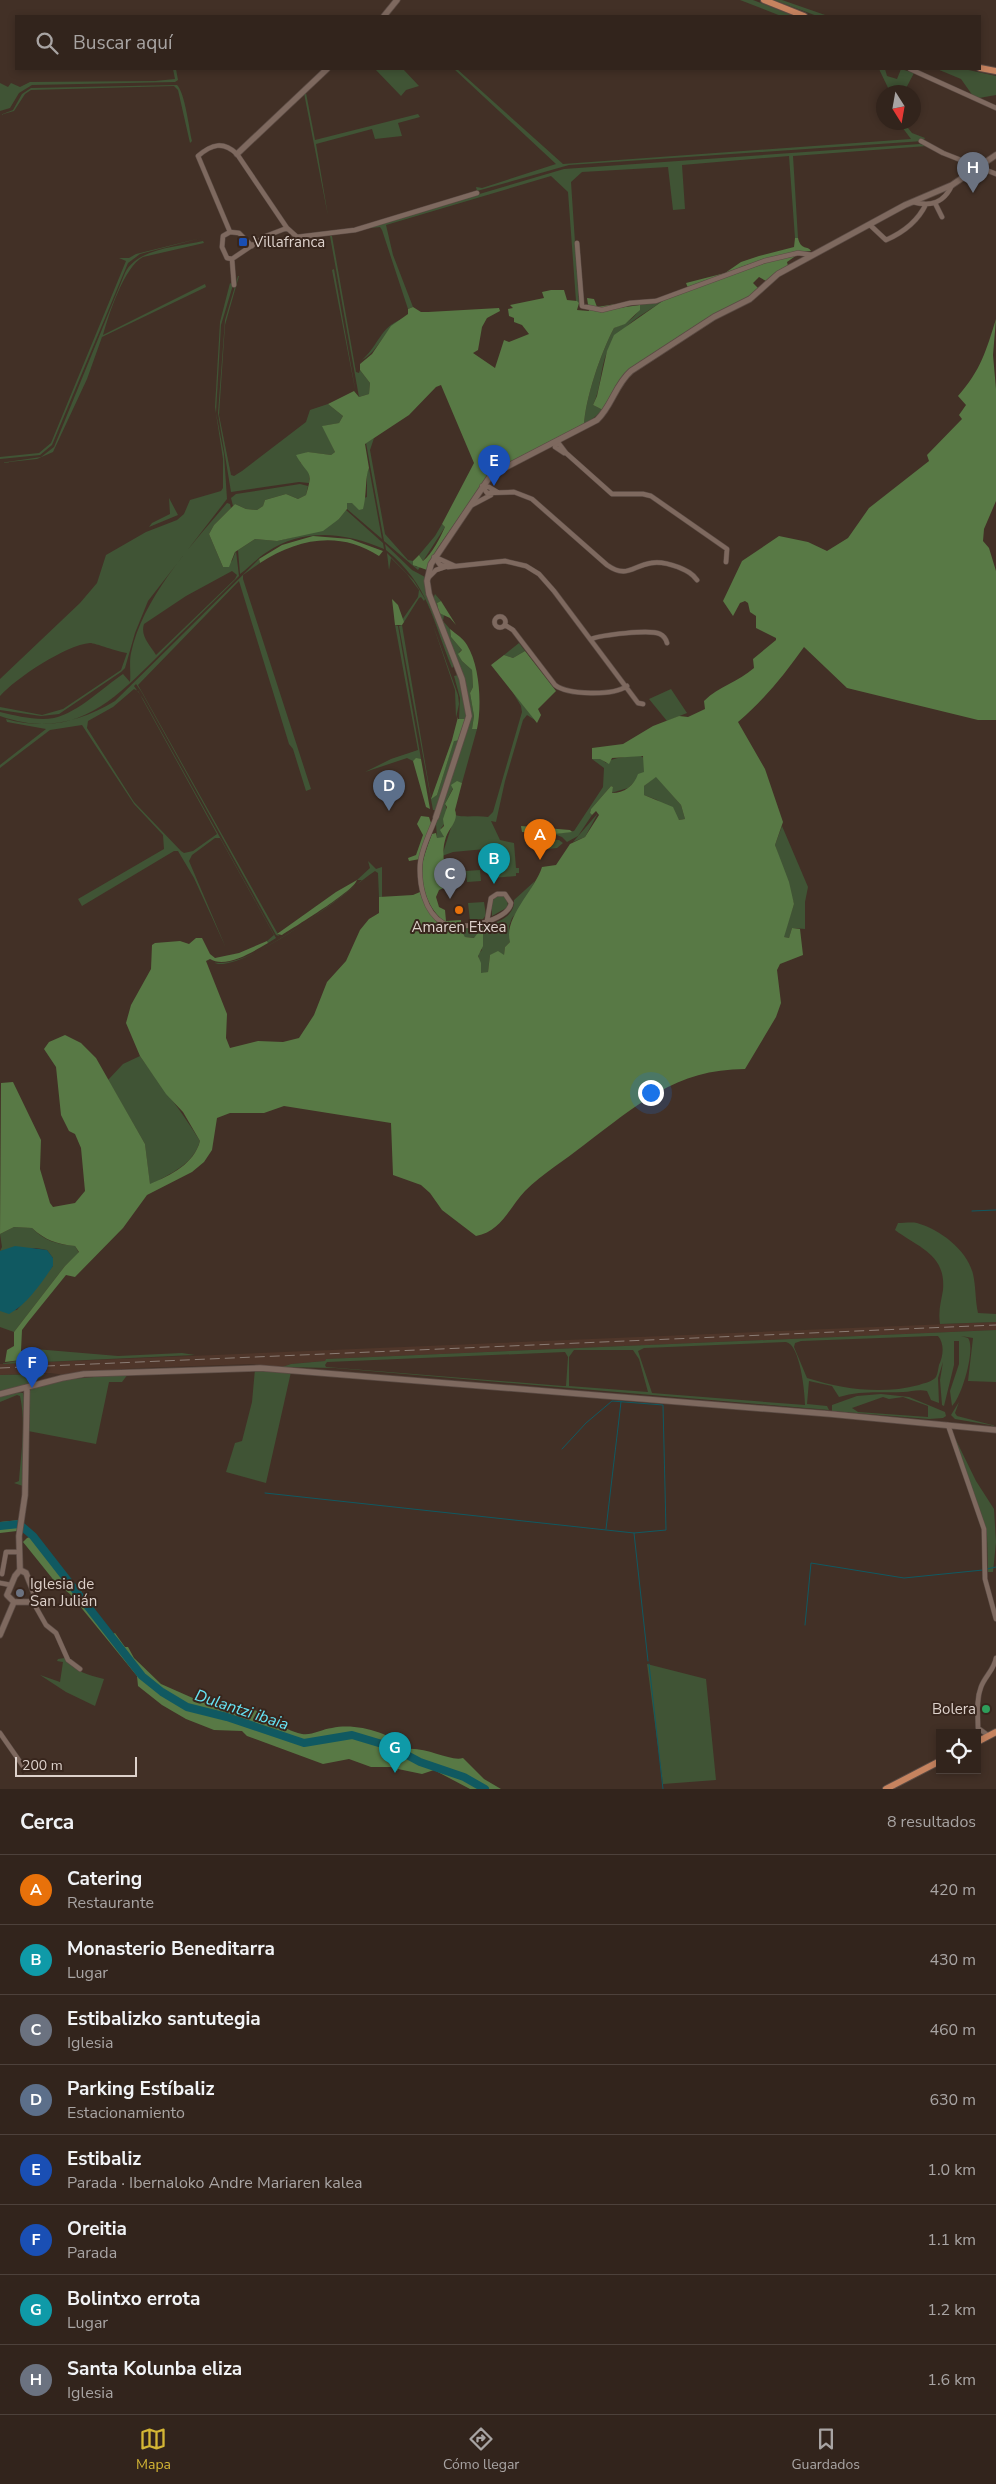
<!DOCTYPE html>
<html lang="es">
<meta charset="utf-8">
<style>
:root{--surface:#32241c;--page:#3a2c25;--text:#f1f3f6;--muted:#a8a4a3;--line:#4d413b;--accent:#d4b635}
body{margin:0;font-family:"Nunito Sans",sans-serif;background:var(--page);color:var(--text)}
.controls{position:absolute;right:15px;bottom:15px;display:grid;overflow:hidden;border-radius:0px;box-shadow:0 2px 8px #0003}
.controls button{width:45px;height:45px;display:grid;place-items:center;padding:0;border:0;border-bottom:1px solid var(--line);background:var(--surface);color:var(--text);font:25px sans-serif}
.compass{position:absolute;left:876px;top:85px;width:45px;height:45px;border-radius:50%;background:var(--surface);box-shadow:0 2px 8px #0003;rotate:169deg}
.scale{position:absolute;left:15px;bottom:12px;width:122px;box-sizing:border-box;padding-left:5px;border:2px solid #ddd1cb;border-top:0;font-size:14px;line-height:18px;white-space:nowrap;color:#ddd1cb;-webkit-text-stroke:4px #38261d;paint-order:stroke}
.you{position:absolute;left:650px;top:1092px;width:18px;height:18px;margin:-12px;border:4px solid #fff;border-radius:50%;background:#1a73e8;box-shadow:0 0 0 8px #1a73e833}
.badge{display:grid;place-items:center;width:32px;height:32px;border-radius:50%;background:var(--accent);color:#fff;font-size:16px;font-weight:700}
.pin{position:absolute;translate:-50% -41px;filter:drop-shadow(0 1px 2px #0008)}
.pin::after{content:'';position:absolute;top:26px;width:18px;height:15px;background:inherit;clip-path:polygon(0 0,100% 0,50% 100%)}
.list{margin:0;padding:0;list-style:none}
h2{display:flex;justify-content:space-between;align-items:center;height:65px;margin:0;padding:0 20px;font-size:21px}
h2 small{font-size:16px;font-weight:400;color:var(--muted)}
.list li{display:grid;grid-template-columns:32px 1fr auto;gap:15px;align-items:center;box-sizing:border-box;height:70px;padding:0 20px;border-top:1px solid var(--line)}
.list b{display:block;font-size:19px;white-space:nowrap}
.list p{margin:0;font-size:16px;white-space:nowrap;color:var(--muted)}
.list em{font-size:16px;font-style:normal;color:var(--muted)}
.icon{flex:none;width:28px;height:28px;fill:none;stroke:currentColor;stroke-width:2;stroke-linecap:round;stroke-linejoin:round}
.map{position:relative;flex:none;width:996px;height:1789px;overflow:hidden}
.search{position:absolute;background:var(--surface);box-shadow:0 2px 8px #0003;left:15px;right:15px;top:15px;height:55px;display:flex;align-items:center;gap:12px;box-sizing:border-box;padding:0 18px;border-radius:0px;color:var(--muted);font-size:19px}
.sheet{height:625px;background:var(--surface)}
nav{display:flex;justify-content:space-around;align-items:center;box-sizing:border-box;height:70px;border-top:1px solid var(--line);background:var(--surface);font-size:14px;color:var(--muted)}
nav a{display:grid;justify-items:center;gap:2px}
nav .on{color:var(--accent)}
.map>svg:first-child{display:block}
</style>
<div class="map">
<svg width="996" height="1789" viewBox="0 0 996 1789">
<rect width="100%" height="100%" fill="#423026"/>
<path fill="#4f362a" d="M996,1322V1330L326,1359L325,1361L291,1364L282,1367L251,1364L140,1368L82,1372L64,1375L51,1373L0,1375V1364Z"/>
<path fill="#405435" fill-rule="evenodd" d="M740,0H753L794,16H781Z
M774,0H782L828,16H817Z
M173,69H176L178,80L175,82L32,85L19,93L10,108L0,111V83L8,87L11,83L20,87L30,82L155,81L175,79Z
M329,69H331L306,93L315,140L418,114L420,117L398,123L402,136L375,139L372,129L316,144L328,216L304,93Z
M375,69H403L419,86L406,90L401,96Z
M454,69H457L563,164L911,139L899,123H904L912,133L925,138L923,141L569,165L477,191L476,187L482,188L556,164Z
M879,69H885L887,76L897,79L901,69L914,73L904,92H890Z
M937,69H964L996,76V95L979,98L973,96L961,79Z
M177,85C185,93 189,128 192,141L190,143L178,90L174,86L31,90L25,94L14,111L0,115L13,110L22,94L31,88Z
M920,144L927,146L793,156L798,238H795L789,156L682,165L685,209L673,210L668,167L582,172L571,182L579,303L576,301L568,192L551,176L386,225L393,255L413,307L408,309L382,230L380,227L361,229L564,169Z
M330,236H332L356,372L359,373L360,370L370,383L369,394L359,397Z
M201,238L140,254L128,263L52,445L40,455L0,459V457L39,453L51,443L126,261L119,258H129L136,254Z
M203,241L204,243L143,257C124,267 109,314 103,335L205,284L206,287L102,337L87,379L53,452L37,459L0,463L41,457L54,447L125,273C137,248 178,247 203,241Z
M334,269L356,394L332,270Z
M238,276H239L225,325L219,415L231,475L234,476L242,471L306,422L310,410L328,404L343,416L339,423L323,426L335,452L331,455L307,452L300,462L310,472L309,483L299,482L231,492L218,413L225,320Z
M230,283L233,285L221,325L216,413L224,454L227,499L148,601L135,633L125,668L121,672L59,714L41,716L0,710V707L42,715L63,709L121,670L127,653C118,652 95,643 90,643C66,645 16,678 0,696V679L80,603L97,583L106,555L146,532L177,520L184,514L190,500L221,491L223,488V459L215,407L220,322Z
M667,298C646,313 617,327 607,352C600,369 601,389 593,405L603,410L584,426C585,399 601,352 614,328C624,324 639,317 640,305Z
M402,319C383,330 380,350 362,360C380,344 379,328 402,319Z
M374,438L370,450L385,534L408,560L413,561L416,567L419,565L420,567L418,570L384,541L366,443Z
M369,468L382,539L347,509L346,503L367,497V472Z
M300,484L308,486L306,495L298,499L286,494L265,500L263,506L257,510L246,509L235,504L233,506L231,498L236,494Z
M169,498L178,515L149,527L152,523L170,514Z
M227,503L230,504L231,508L214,525L209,534L223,567L232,561L236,551L239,576C214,601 188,626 163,651C114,700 76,742 0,716V712C17,716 37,721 54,718C79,712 102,688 123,674L130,682C131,674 129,663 131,653C143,597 191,546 227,503ZM232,571L237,575L235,579L156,655C150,645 140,636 144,624L186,596Z
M346,510L383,543L384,549C346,533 304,527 267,552C257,558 250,567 240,574L238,550L255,539L277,541L294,537L339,519Z
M442,524L445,527L423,561L419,555L435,536Z
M385,544L412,570L425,577L428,597L454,666L452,668C432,619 429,585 386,550Z
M387,553L414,581L425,599L424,601L421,597L419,598L404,622L402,620L418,597L419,590L407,574L391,558L389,570Z
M259,559L260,563L243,575V579L311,789L306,791L293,749L289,744L239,581L138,685L279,936L276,935L141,691L136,684L134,686L143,699L276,938L268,943L267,941L274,935L220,838H215L192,855L189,861L226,948L194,878L178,851H174L82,906L78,899L164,849L163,835L134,804L82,725L50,730L0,768V765L46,729L7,722L6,719C45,730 80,722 115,701ZM134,689L138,691L217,834L193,851L184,853L181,851L134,802L87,728L88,721L113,707Z
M435,594L441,601L437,603L439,613L444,615L443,621L450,629L451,637L462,650L459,652L462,661L472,670L473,687L470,693L474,716L472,729H477L462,783L456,782L445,804C448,809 446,824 441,828L444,837L441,839L437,838L436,824L471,715L464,680L433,599Z
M432,622L458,695L459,704L456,718L455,690Z
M395,625L398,626L421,759L413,761L407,758L365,772L391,759L418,750Z
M402,625L431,798L437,795L454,740H460L436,810H433L399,626Z
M519,643L525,651L513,658L504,655Z
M458,675L460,681L467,719H459L460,698L454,676Z
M671,689L687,713L667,721L649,699Z
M512,691L535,720L527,715L523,720L505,781L496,822L491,821L500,840L514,843L516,868H519V873H516V876L492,878L491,866L502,864V860H497L496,848L453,852L442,856L455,815C466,818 476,815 488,817L493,812L522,712L521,706Z
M639,755L644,758V773L628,788L611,793L613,787L611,786L591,809L590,813L592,815L578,836L567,842L562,837L554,834L574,831L603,787L604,768L592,759L600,758L606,763C613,757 629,757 639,755Z
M656,776L681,805L685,819L679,820L657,800L644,795V786Z
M598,813L585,837L573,842Z
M782,826L808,887L805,902V929L792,928L789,938L783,937L794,904L775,845Z
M538,839L559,840L563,843L557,848L539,850Z
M368,861L376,869L382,867V897H379L378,873L375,871C345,892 242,980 207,960C210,961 214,963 218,964C250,966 337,902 362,880H357L370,868Z
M480,870L481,881L467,882L466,871Z
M535,881L521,908L512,918L509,926L510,942L505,947L504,955H490L488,972L481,974L478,954L482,950L475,938L465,937L455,929C474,927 515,926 514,900Z
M503,895L507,898L508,907L492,916V900L495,896Z
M484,902L486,915L483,919L470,921L468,903Z
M140,1056C160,1085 182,1111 200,1141C193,1165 171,1173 150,1185L145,1144L108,1080L123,1064Z
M898,1223C903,1223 912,1222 917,1223C941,1230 967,1250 973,1274C976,1287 975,1300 978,1313L996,1314V1322L940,1324C938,1311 941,1302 943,1290C946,1254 919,1248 895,1230Z
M14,1227L32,1228C45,1241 56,1244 75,1246L79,1253L65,1266L14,1332L0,1327V1311L17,1310L53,1266V1258L47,1250L36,1248L0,1251L2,1247L0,1234Z
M996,1330V1382L968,1381L973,1338L961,1336L968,1338C976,1348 962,1397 952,1406L950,1391L959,1364V1341H954V1365L944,1406L942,1405L940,1380L943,1362L938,1378L939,1403L931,1400L927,1391C918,1389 911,1392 903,1392C881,1393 861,1390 839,1397L832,1386L809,1381L807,1404L827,1406L829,1410L335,1368L282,1367L291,1364L325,1361L326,1359ZM932,1336H938C945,1344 943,1357 939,1365C938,1369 938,1373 936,1377C932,1382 924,1383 919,1385C881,1395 843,1389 807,1378L794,1347L795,1343L801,1341ZM786,1342C800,1344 805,1393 805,1405L652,1393L638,1351L644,1348ZM574,1350H633L639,1359L648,1392L569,1386V1357ZM565,1352L568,1357L566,1386H563L326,1367L325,1365L327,1362Z
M35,1349L118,1356L182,1353L195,1355L0,1364L37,1357L34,1352Z
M255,1369L291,1372L266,1483L226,1472L235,1443L242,1441L252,1402Z
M45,1374L33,1383L0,1392V1375Z
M128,1374L122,1382H109L96,1444L28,1431L30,1391L32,1388L61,1380Z
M16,1392L23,1393L24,1398L23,1486L14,1483L19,1481C21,1454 26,1423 20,1396L17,1395L0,1402V1397Z
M881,1394L909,1397L945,1412L946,1416L943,1418L929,1419L832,1411V1405L857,1396ZM883,1397L889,1399L903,1397L928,1406V1417L858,1412L852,1408Z
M959,1402L955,1413L957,1416L996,1426L955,1419L951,1415Z
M954,1436L976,1481L994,1509L996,1542L993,1572H988L987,1535Z
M65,1658C75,1672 88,1675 104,1679L95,1706L66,1692L40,1675L60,1682L63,1662L57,1661L58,1659Z
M647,1664L706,1679L716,1780L663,1784Z"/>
<path fill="#587945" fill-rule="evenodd" d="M795,238H798C801,251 808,245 811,251C768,253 728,273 688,288L686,283L725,273L741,262L759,256L794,247Z
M797,255L787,262L788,266L766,281L759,277L753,283L759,289L756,293L632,368L603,410L593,405L597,396L607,351L614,335L667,298L768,262Z
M551,290H564L567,300L577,301L579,303L577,310L589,311L587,298L594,299L597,307L616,304L618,308L640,305V310L625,324L614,328C601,352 585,399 584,426L506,464L489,474L437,549L427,570L413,565V561L419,555L423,561C432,554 440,538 445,527L442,524L474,463L441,385L436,387L409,415L365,444L369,468C365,476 367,496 363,509L359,510L352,503H347V509L339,519L323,531L277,541L255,539L235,552L229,567H223L209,534L214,525L235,504L246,509L257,510L263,506L265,500L286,494L298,499L306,495C314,468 308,477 296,455L308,452L331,455L335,452L322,426L339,423L343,416L328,404L354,391L359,397L369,394L370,383L360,370V364L372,354L391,326L408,314V309L413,307L421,312H428L499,308L500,311L487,318L482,327L478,350L473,353L495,368L504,340L509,342L529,334L522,325L514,322V318L509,316L508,309L513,308L510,305L544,298L542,292Z
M996,319L993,355L996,389V501L984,529L983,541L989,548L996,571V720H978L847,688L804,647C784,675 764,700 738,722L765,769L783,822L775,845L789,882L794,904L784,937L789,938L792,928L800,929L803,955L780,964L777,970L781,1003L776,1017L745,1069C676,1069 637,1105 584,1145C565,1160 542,1174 525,1191C509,1208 501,1232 476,1236L442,1210L430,1193L421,1185L393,1175L391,1123L284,1106L264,1113H230L217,1118L212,1150L204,1162L192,1172L147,1195L123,1228L75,1277L66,1275L28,1322L22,1330L21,1351L34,1352L37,1358L5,1362L7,1350L14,1346V1332L65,1266L79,1252L75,1246C56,1244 45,1240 32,1228L14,1227L0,1234L1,1083L13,1082L41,1140L40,1169L50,1203L53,1207L75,1203L85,1191L81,1148L75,1134L69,1131L61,1115L56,1067L44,1049L49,1042L65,1035L81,1043L96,1058L145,1144L150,1184C171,1175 194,1164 200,1141L183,1112L166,1094L140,1056L126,1023L131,1005L151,969L152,945L155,943L180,941L189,944L196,938H202L210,954L215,958L239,953L267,941L268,943C254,951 226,969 210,959L206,961L227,1014L226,1038L230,1048L258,1041L283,1042L299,1038L314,1015L327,982L346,961L360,930L369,919L379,913V897L413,895L420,892C425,911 443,930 462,932L465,937L474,938L477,934H483V946L478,956L481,963V973L488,972L490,955L498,951L504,955L505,947L510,942C503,918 535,890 542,867L556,865L570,844L585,837L599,815L596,811L592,815L590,813L591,809L611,786L613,787L612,793C624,793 634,786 638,774L644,772L643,756L612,758L609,764L600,759H592V748L623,744L653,726L679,716L688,717L705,709L704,701C719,686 738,682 754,668L753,659L776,640V638L756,628V616L750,612L748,603L745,601L740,603L733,616L723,601L742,561L779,536L808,542L827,551L848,538L869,508L929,461L927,455L962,419L959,415L966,405L958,396C981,370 986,351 996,319ZM656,777L681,805L685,819L679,820L673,807L644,795V786Z
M313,536L350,539L383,551L379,556C339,530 297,539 260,563L259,559L282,545Z
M392,599L398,605L404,622L402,625H395Z
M441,601L456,625L450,618L439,613L437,603Z
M450,629C456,634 463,638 467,645C480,666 482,706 477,729H472L474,716L470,693L473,687L472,670L462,661L458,654L462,650L451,637Z
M525,651L556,691L538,709L541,715L537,723L491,665L504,655L513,658Z
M458,717V719H467L460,740L454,741L437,795L431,799L452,740Z
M416,758L421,759L430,809L426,807L413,761Z
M457,781L462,783L455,810C459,821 449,828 446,837C443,846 443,853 444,862L442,863L451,878L445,881L446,887L439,890L436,897L439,907L445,910L446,921L461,920V923L449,924C428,913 419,883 423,861C425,852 429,842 432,834L436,833L437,838L444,837L440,830L444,826L443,819L447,807L445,804L453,789L451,785Z
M421,816L429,817L432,826L420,859L409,861L408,858L416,855L423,835L417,824Z
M521,826L570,830L572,832L555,834L522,832Z
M357,880C354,891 296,926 282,935L277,934L336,892Z
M20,1520L17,1531L0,1533V1522Z
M35,1535L66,1575L81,1590L84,1600L111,1635L115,1633L125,1647H128L134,1658L161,1684L195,1699H208L227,1710C268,1702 271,1728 302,1734C311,1736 322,1729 332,1728C356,1723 389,1732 407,1749C427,1747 451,1762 463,1758L484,1779L501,1789H470L434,1770L422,1774L398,1769L397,1771L391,1767H371L349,1759L323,1764L247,1736L242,1731L214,1730L186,1719L162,1705L138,1686L137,1676L70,1594L56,1583L23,1542L27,1538Z"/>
<path fill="#105961" d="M15,1246L47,1250L53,1258V1266C41,1283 28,1304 9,1314L0,1311V1251Z"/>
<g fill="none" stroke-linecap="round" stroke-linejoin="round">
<path stroke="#105961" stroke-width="1" d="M972,1211L996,1210
M265,1493L634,1533L666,1530L663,1405L612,1401L586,1423L562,1449
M606,1529L621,1402
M634,1533L648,1661
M987,1569L996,1567
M805,1625L811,1563L904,1578L983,1570
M649,1664L663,1789"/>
<path stroke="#105961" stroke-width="8" d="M0,1526L19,1524L33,1536L142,1676L162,1692L187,1707L227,1717L304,1743L352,1735L392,1747L420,1762L464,1777L485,1789"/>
<g stroke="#5b4b44" stroke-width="5.5">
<path id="street" d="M910,69L996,108
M921,141L943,153L996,174
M913,202C931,207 944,203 952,185
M935,203L942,217
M870,225L886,240C902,233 918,221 926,204
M230,232L198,156C212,144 223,141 237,154L287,228L297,237L355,230L477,193
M577,243L582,306L602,310L630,303L656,301L764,261L798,253L813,255
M232,259L227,258L222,247L223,236L230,232L239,233L252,246
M234,285L232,259L266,236L287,228
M557,441L566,453L612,494H643L651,496L727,549L726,562
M557,441L555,447L564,453
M482,486L487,493L514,492L532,499L607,565C627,579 632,566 651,563C661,561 670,564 678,567C687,571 692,573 697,580
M482,486L489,487L497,492
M472,505L491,495
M434,557L440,565L448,567L505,561L526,566L539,574L554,591L638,703L643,704
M435,557L455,566
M429,577L436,570L445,567
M494.5 622a5.5 5.5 0 1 1 11 0a5.5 5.5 0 1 1-11 0Z
M505,625L513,630L555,685C568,695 613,696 627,686
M591,639C602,635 650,629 660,634C664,636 666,639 667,643
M436,817C431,831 421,849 420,865C419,884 424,912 443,923C457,932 509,921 511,903L505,894H497L491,898L487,921
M948,1425L984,1529L985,1579L996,1619
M2,1574L6,1552H19
M0,1583L11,1585
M33,1602L46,1625L56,1633L68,1660L80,1669
M0,1733L25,1769
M989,1736L978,1728C978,1714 976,1700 981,1687C985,1676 994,1670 996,1658"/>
</g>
<g stroke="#5b4b44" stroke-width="7">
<path id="secondary" d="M384,16L397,0
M237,154L327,69
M436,817L469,716L462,679L429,594L427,581L431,564L491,475L597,420C612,406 615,385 631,371L714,317L750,299L778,274L905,205L952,185L996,155
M0,1394L62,1378L84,1374L260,1368L830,1414L996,1430
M20,1570L26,1573L34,1593L33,1602H14L7,1595L15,1576L20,1570L19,1536L25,1495L27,1387
M0,1635L14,1602"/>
</g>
<g stroke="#5b4b44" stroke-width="8">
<path id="primary" d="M764,0L804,16
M980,68L996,71
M977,1742L996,1732
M886,1789L940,1761"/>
</g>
<use href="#street" stroke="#7e695f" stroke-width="4.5"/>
<use href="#secondary" stroke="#7e695f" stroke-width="5.5"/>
<use href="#primary" stroke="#c6835f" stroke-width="6"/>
<path stroke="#8b7c74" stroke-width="1" stroke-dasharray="10 5" stroke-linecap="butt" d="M0,1368L996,1325"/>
</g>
<rect fill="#1a4fb4" stroke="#38261d" stroke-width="2" x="238" y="237" width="10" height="10" rx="2.5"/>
<circle fill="#e8710a" stroke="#38261d" stroke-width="2" cx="459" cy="910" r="5"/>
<circle fill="#6b7280" stroke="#38261d" stroke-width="2" cx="20" cy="1593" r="5"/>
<circle fill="#2e9e5b" stroke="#38261d" stroke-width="2" cx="986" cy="1709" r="5"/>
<g text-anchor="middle" stroke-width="4" stroke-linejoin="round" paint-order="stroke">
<g font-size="15" fill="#ddd1cb" stroke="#38261d" text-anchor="start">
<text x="253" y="247">Villafranca</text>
<text x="459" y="932" text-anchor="middle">Amaren Etxea</text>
<text x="30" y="1589">Iglesia de<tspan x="30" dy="17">San Julián</tspan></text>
<text x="976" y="1714" text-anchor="end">Bolera</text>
</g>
<g font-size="16" font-style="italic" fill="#66e5f6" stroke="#38261d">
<text transform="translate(242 1709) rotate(18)" y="6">Dulantzi ibaia</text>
</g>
</g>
</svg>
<div class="controls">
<button><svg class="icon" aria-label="locate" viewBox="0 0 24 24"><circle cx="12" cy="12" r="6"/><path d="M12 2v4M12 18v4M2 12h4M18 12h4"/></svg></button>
</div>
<svg class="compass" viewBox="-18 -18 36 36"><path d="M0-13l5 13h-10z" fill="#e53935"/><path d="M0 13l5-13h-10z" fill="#a8a4a3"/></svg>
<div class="scale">200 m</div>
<div class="you"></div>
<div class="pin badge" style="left:540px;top:860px;background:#e8710a">A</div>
<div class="pin badge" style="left:494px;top:884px;background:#0f9aa8">B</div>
<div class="pin badge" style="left:450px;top:899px;background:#6b7280">C</div>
<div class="pin badge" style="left:389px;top:811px;background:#5c6f8a">D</div>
<div class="pin badge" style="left:494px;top:486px;background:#1a4fb4">E</div>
<div class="pin badge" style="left:32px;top:1388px;background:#1a4fb4">F</div>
<div class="pin badge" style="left:395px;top:1773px;background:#0f9aa8">G</div>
<div class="pin badge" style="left:973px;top:193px;background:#6b7280">H</div>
<div class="search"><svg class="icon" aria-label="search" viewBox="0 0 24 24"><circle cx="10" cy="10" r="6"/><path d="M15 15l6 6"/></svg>Buscar aquí</div>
</div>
<section class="sheet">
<h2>Cerca<small>8 resultados</small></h2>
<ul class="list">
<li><span class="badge" style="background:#e8710a">A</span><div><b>Catering</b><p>Restaurante</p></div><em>420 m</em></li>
<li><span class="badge" style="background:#0f9aa8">B</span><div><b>Monasterio Beneditarra</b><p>Lugar</p></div><em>430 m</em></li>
<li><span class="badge" style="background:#6b7280">C</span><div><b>Estibalizko santutegia</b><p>Iglesia</p></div><em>460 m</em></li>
<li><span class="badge" style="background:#5c6f8a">D</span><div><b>Parking Estíbaliz</b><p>Estacionamiento</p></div><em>630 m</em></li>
<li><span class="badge" style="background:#1a4fb4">E</span><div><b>Estibaliz</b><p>Parada · Ibernaloko Andre Mariaren kalea</p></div><em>1.0 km</em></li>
<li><span class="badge" style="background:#1a4fb4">F</span><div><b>Oreitia</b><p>Parada</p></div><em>1.1 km</em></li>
<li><span class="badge" style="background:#0f9aa8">G</span><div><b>Bolintxo errota</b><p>Lugar</p></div><em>1.2 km</em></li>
<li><span class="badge" style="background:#6b7280">H</span><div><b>Santa Kolunba eliza</b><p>Iglesia</p></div><em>1.6 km</em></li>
</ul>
</section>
<nav>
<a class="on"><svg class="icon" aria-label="map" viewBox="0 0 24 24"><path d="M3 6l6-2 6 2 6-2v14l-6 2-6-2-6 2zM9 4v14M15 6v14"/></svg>Mapa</a>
<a><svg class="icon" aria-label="directions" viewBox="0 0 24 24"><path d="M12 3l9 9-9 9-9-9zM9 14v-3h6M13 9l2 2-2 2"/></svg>Cómo llegar</a>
<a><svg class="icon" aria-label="saved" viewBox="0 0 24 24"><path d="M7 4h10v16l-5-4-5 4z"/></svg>Guardados</a>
</nav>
